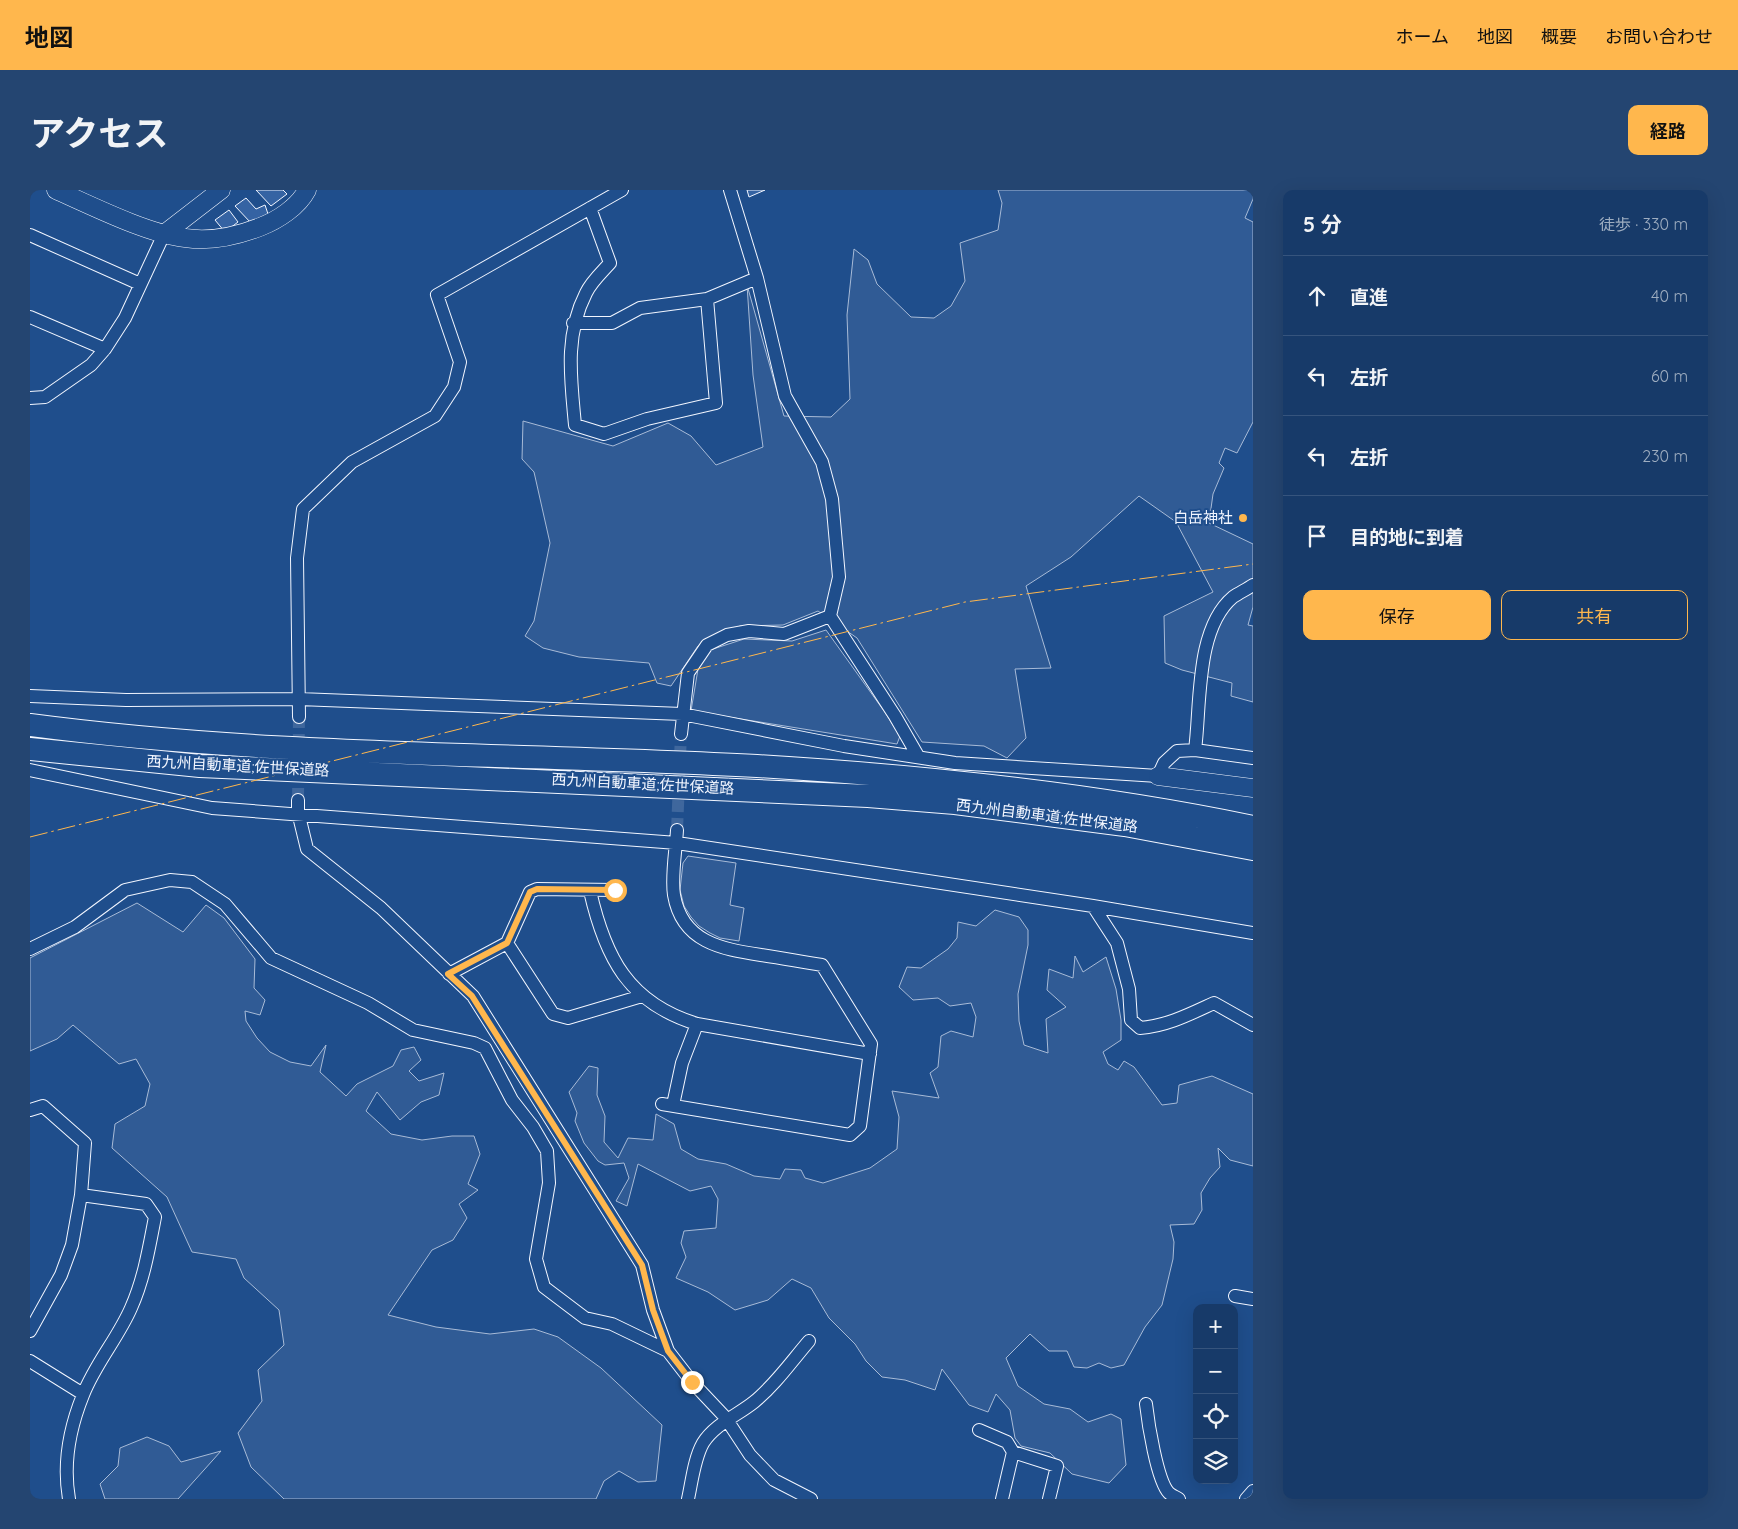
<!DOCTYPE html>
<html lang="ja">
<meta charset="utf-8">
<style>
:root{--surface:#173a69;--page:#244571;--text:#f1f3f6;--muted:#9eadc0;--line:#36547d;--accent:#ffb74d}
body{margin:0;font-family:Quicksand,"Noto Sans JP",sans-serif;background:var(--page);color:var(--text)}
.controls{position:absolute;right:15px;bottom:15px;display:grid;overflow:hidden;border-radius:10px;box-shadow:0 5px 20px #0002}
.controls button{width:45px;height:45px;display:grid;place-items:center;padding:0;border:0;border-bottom:1px solid var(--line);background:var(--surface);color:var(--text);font:25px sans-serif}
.stop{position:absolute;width:15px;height:15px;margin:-11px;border:4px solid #ffb74d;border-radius:50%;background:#fff}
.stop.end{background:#ffb74d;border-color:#fff;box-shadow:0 1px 5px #0008}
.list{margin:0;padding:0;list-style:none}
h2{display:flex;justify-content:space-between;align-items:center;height:65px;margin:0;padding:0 20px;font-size:21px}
h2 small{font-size:16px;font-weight:400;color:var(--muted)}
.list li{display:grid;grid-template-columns:32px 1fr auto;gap:15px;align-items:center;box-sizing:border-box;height:80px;padding:0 20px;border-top:1px solid var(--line)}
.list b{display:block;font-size:19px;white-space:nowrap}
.list em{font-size:16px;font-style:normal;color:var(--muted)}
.actions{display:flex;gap:10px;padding:15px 20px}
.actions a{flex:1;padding:11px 0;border:1px solid var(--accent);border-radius:10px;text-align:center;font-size:18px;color:var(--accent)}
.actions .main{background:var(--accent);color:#111}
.icon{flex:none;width:28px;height:28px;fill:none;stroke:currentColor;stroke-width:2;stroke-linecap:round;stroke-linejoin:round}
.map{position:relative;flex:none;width:1223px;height:1309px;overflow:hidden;border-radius:10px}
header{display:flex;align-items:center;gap:30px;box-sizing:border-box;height:70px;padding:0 25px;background:var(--accent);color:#111}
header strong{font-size:24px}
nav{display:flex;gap:28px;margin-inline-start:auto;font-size:18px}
.intro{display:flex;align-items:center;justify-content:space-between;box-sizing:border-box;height:120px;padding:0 30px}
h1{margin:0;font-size:35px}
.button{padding:12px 22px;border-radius:10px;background:var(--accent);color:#111;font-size:18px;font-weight:700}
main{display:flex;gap:30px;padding:0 30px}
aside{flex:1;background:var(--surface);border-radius:10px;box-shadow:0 5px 20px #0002}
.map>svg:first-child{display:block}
</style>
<header>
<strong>地図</strong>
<nav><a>ホーム</a><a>地図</a><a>概要</a><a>お問い合わせ</a></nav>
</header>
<div class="intro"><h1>アクセス</h1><a class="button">経路</a></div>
<main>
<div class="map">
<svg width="1223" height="1309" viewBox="0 0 1223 1309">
<rect width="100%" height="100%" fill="#1f4e8c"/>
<path fill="#305b95" stroke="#a8bbd7" d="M968,0H1223V9L1215,28L1223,32V232L1207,263L1195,258L1189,273L1194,278L1183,304L1179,333L1223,354V417L1218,435L1223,436V512L1201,506L1202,493L1152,480L1135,473L1134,426L1183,402L1146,332L1109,306L1041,367L996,396L1021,478L985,479L996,548L977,568L954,556L892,552L827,448L788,421L753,435L710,436L668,456L641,496L627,493L619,473L549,467L513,458L495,446L504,431L520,353L504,282L492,269L493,231L583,256L638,233L661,246L686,275L733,257L723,185L717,95L754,226L801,227L820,209L817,125L824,59L838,70L847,94L881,127L904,128L921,116L935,91L930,53L968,40L972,13Z
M796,440L854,521L870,546L867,554L661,521L668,479L680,460L714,449L762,451Z
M658,666L706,673L700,715L714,718L709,751L690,748L680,743L669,736L661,727L654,716L650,700L653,673Z
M107,713L153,742L176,715L194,728L225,769L224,798L235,810L230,825L215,821L216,831L227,848L240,862L260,872L281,876L296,855L290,882L316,906L327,894L363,876L371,860L384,857L391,870L379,881L389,891L414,883L409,905L391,912L370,930L347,902L336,921L361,944L392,950L422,946H444L450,964L438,994L448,1000L429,1014L437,1028L423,1050L402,1060L358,1125L406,1137L460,1144L504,1139L528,1147L571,1178L632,1235L626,1291L608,1292L589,1281L574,1291L566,1309H254L221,1277L208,1243L232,1211L228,1180L254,1155L249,1120L214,1088L206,1069L162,1062L137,1007L82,958L85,934L115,916L120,894L106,869L89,874L43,835L27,849L0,861V768Z
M965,720L989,727L998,740V755L988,804L989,831L994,855L1018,863L1016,829L1036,817L1017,800L1019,779L1043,788L1045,766L1053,782L1076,767L1086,799L1091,830V850L1073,862L1078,874L1088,880L1094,871L1104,877L1132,915L1147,913L1149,895L1182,886L1223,904V976L1200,970L1188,958L1190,977L1180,988L1171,1003L1172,1020L1164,1034L1140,1035L1144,1052L1143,1069L1132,1115L1115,1137L1094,1175L1081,1178L1069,1173L1057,1178L1044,1177L1037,1161H1019L1000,1144L976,1168L988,1196L1014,1214L1040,1219L1058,1232L1081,1224L1091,1229L1096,1275L1079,1293L1042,1284L1020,1263L991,1256L985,1248L980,1220L966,1204L958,1222L939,1215L912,1179L905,1200L875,1190L852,1187L836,1171L825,1154L799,1128L781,1098L762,1089L738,1110L705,1120L678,1102L646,1088L656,1067L651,1053L654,1041L686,1038L688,1009L681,996L660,1001L608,974L597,1016L586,1011L599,988L594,973L575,975L568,971L554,953L545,931L547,923L539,902L559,876L568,878L567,905L575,926L574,952L588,968L598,948L623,950L626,924L644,934L651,959L668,969L696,974L724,986L750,989L755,979L771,980L775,988L793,993L840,978L867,959L869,927L862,901L909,908L900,883L908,877L911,846L921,841L943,847L946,827L941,813L920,816L908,808L883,810L869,797L877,777L891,778L918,759L927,748L928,732L946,736Z
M117,1247L139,1256L151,1272L191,1261L148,1309H75L70,1294L88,1276L90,1258Z"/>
<path fill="#3563a3" stroke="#f2f6ff" d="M226,0H253L257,4L241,16Z
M717,0H735L719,7Z
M216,8L226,19L235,15L238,24L221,33L205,16Z
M199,20L208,32L195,42L185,30Z"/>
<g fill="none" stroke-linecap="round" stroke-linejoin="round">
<path stroke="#3f679d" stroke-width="12" stroke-dasharray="12 6" stroke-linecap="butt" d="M268,610L269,527
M647,640L651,544"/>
<g stroke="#f2f6ff" stroke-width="14">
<path id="street" d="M700,0L727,88L755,206L792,272L802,309L809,387L800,426L865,526L888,566
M0,45L110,94
M677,109L727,88
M0,127L75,159
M543,133H582L610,118L677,109L686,213L617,229L574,244L545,235C541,190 534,146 556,103C561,92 572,82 580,73L560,18
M0,208L15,207L61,175L75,159L95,128L134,44
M0,506L96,510L269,509L652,524L814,556L925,573L1128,586L1134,573L1147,561L1165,560C1171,515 1165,439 1203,407C1209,403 1217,399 1223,395
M269,527L267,368L273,319L322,272L405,226L424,197L430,172L407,105L592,0
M651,544L658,483L677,455L697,445L719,441L754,444L800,426
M1165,560L1223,568
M0,580L182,618L647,653L1063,716L1223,743
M268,610V622L277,659L351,718L443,806L612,1075L623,1120L638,1161L662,1192L695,1227L720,1265L744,1290L781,1309
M560,701C575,767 598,813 667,834L840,864
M1063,716L1087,753L1099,799L1101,830L1110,838C1137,836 1160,824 1184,813L1223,835
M477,753L523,824L538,828L612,806
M0,759L45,737L95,700L140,690L162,692L195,714L241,768L338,813L383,840L444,853L455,858L482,910L503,937L517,961L519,993L506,1069L514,1097L555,1128L582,1134L638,1161
M419,784L477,753L500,702L507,699L585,700
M632,914L820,945L830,936L841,854L792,775C772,772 752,768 731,765C691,759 652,752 644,705C641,687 646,659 647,640
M643,915L652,873L667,834
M0,920L13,916L55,953L51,1005L116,1014L125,1027C119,1058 114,1089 101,1118C88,1148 65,1174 53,1205C40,1237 33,1274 39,1309
M1205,1106L1223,1109
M0,1141L31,1085L42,1055L51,1005
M0,1171L53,1204
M1116,1214C1118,1232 1127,1291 1139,1303C1141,1305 1146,1307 1149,1309
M949,1240L977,1252L983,1262L972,1309
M983,1262L1027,1276L1019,1309
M658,1309C662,1291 664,1269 673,1253C685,1234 708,1225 724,1212C745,1195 761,1172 779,1151
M1216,1309L1223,1301"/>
</g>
<g stroke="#f2f6ff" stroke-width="19">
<path id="secondary" d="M26,0C62,16 118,44 155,48C181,52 207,46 230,37C248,30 268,17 277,0
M134,44L191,0
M1128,586L1223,598"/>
</g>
<g stroke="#f2f6ff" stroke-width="24">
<path id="highway" d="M0,535C241,567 485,563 727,576C893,586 1060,603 1223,637
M0,559L170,576L838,606L925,613L1095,635L1223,659"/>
</g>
<use href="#street" stroke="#1f4e8c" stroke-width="12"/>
<use href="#secondary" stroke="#1f4e8c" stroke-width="18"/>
<use href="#highway" stroke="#1f4e8c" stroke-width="22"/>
<path stroke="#ffb74d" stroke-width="1" stroke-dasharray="18 4 2.5 4" stroke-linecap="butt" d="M0,647L935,412L1223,374"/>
</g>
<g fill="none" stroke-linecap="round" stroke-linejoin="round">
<path stroke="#ffb74d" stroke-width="6" d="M585,700L507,699L500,702L477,753L418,784L442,806L612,1075L623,1120L638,1161L662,1192"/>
</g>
<circle fill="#ffb74d" stroke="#1f4e8c" stroke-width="2" cx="1213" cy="328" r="5"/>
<g text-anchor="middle" stroke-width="4" stroke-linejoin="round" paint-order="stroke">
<g font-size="15" fill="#f2f6ff" stroke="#1f4e8c" text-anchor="end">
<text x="1203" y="333">白岳神社</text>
</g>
<g font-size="15" fill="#f2f6ff" stroke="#1f4e8c">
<text transform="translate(208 576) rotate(3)" y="5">西九州自動車道;佐世保道路</text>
<text transform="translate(613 594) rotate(3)" y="5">西九州自動車道;佐世保道路</text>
<text transform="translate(1017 626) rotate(7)" y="5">西九州自動車道;佐世保道路</text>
</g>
</g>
</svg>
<div class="controls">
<button>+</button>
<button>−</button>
<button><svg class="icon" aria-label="locate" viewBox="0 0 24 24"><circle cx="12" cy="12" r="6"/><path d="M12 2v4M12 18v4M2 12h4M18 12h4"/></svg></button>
<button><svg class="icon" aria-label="layers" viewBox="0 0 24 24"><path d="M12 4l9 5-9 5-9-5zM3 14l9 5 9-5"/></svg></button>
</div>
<div class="stop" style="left:585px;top:700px"></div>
<div class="stop end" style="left:662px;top:1192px"></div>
</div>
<aside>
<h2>5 分<small>徒歩 · 330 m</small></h2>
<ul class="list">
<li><svg class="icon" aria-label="ahead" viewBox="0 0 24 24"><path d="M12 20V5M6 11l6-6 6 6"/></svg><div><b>直進</b></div><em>40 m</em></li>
<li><svg class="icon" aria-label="left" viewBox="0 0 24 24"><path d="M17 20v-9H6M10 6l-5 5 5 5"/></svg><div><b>左折</b></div><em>60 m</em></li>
<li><svg class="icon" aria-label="left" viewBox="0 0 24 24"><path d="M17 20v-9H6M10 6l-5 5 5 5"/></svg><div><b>左折</b></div><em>230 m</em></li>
<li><svg class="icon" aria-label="arrive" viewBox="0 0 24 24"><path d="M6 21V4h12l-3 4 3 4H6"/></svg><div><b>目的地に到着</b></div></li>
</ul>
<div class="actions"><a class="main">保存</a><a>共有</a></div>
</aside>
</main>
